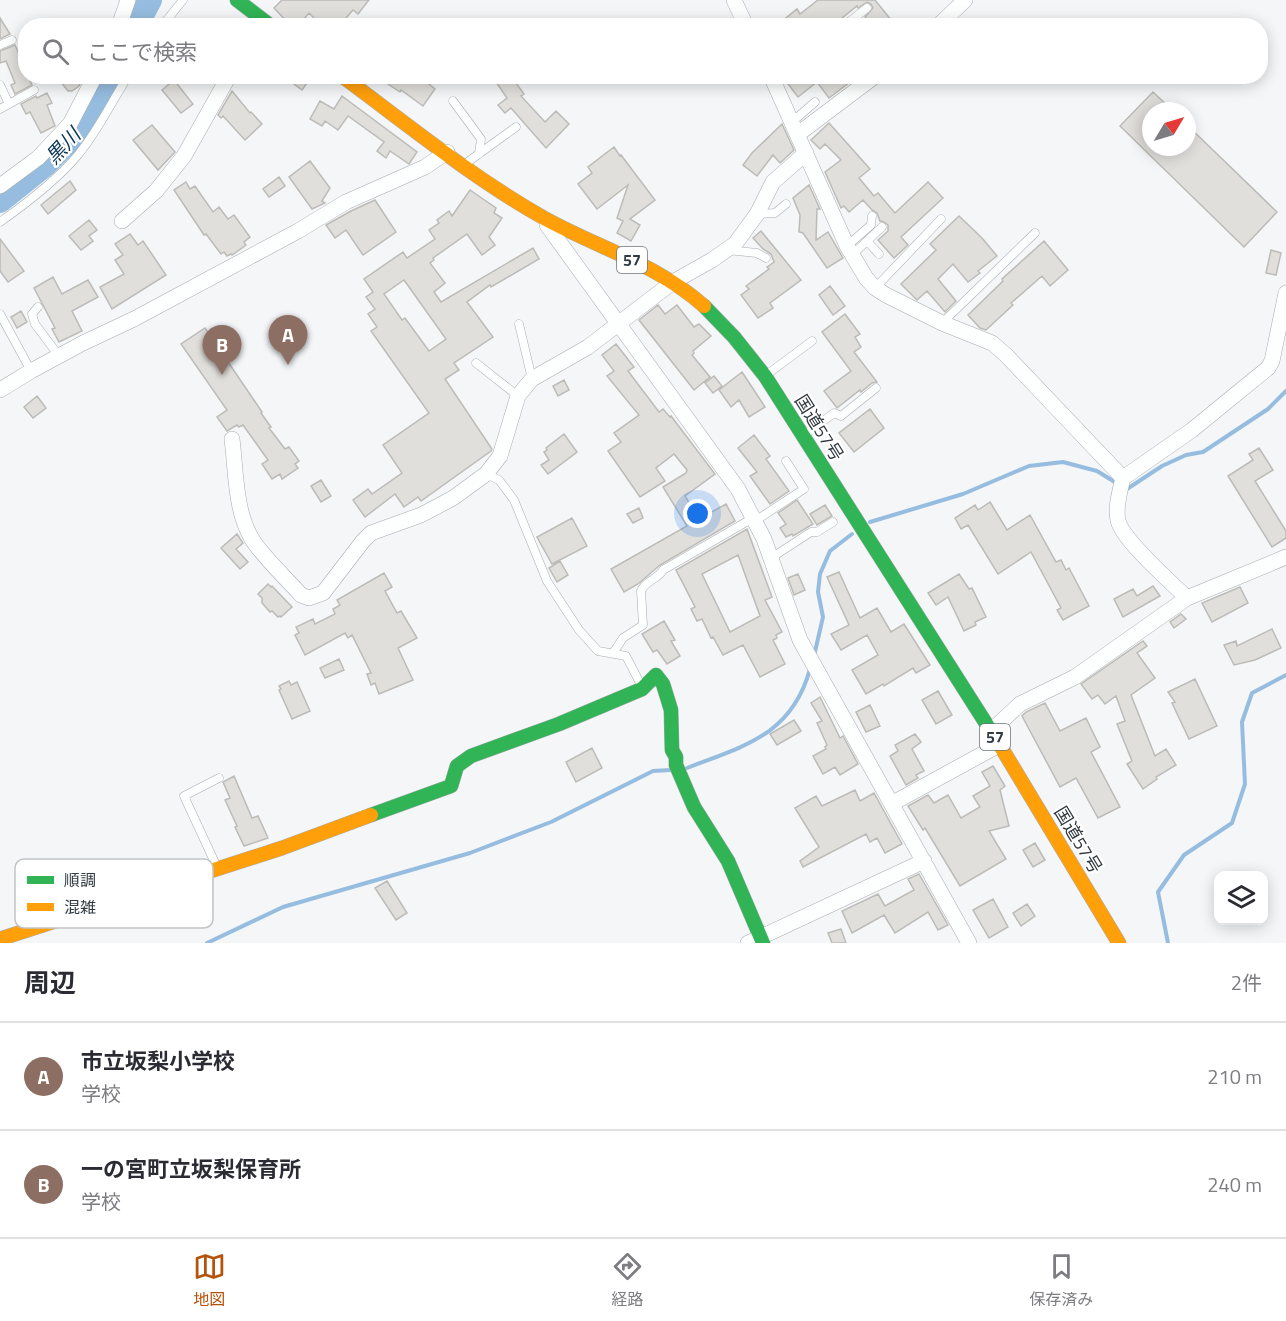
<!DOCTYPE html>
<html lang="ja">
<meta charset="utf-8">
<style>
:root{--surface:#fff;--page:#f7f7f7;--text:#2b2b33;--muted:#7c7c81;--line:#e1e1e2;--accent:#b45309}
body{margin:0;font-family:"Titillium Web","Noto Sans JP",sans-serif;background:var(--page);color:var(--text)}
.controls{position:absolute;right:18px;bottom:18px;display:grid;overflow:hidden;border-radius:12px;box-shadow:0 3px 15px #0003}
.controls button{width:54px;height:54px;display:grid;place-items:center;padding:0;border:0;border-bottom:2px solid var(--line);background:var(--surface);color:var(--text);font:30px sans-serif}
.compass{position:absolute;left:1142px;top:102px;width:54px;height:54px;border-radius:50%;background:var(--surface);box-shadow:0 3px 15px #0003;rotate:52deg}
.you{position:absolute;left:698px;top:514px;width:21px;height:21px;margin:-15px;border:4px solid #fff;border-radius:50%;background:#1a73e8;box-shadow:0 0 0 9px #1a73e833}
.badge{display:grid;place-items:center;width:39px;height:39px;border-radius:50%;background:var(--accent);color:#fff;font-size:20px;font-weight:700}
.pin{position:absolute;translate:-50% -50px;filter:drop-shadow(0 2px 3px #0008)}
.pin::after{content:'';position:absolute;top:32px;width:21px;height:18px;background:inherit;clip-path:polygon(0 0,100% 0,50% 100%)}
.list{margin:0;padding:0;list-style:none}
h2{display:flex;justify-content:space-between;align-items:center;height:78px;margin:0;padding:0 24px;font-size:26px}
h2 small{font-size:20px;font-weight:400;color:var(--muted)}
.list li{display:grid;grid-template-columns:39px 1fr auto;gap:18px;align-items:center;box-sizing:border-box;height:108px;padding:0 24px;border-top:2px solid var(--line)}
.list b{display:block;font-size:22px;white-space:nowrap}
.list p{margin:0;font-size:20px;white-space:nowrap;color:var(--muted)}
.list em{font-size:20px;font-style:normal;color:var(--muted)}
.icon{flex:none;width:33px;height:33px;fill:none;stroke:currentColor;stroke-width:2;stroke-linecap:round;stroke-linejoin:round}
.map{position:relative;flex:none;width:1286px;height:943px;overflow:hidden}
.search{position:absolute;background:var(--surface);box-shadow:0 3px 15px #0003;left:18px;right:18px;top:18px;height:66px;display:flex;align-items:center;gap:15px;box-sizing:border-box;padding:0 21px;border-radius:24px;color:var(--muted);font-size:22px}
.sheet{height:294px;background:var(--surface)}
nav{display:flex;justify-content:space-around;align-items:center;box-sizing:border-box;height:84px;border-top:2px solid var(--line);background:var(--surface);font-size:16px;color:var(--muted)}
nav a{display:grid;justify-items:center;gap:3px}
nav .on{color:var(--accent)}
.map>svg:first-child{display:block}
</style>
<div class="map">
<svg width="1286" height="943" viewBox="0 0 1286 943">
<rect width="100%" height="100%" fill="#f4f6f8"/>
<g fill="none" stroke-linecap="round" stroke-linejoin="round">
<path stroke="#96bddf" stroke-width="4" d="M1124,488L1127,489L1162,466L1186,455L1203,452L1268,409L1286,391
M870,522L963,494L1029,466L1063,462L1097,471L1118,484
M814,656L823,617L818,592L820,574L830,551L852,534
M687,768C744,746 792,735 810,669
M207,943L283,907L470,853L551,822L653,771L671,770
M1168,943L1158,892L1184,855L1232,823L1245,784L1242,722L1252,693L1286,675"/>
<path stroke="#96bddf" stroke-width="24" d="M136,26L150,0
M0,201L45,165L79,131L109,76"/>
</g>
<path fill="#e0dfdb" stroke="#bcbbb7" stroke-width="1.5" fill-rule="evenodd" d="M282,0H369L358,14L353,10L339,26H322L309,13L298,26H291L274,8Z
M818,0H875L896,26H873L865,17L873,8L871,4L867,2L858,8L857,6L832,26H785L789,23L786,18L797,9L800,14Z
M0,18L10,34L0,39Z
M15,45L26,69V76H28L32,85L15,94L11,85L15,83L6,61L0,63V51Z
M56,76H84L79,86L72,91H68Z
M283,76H312L302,90Z
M376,76H419L435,89L423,106L401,90L400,92Z
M492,76H511L524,94L521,96L545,122L556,111L569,124L546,148L511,108L505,113L498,105L507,98Z
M782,76H858L829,98L817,82L798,97Z
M174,80L193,104L181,113L162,90Z
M232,91L250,113L251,112L262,124L245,140L223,116L221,118L218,115Z
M1153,92L1173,111H1151V147H1187V125L1277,212L1244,247L1120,126Z
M47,93L52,103L47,105L55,126L41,133L30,112L26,114L21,104L36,96L37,98Z
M342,96L417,152L409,164L390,151L386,158L377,151L384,142L348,116L338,130L325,121L322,126L310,119L320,101L334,109Z
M829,123L870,169L859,178L874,196L878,193L895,213L928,182L943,198L901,237L908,245L894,258L878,240L888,231V225L884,222L880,221L877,213L872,210L863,200L849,212L844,206L841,208L825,172L841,160L825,144L820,149L811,140Z
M782,124L794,150L780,163L773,155L757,176L743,165L752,153Z
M152,125L175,152L158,170L133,140Z
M614,147L620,156L621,155L655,200L630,219L640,225L631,241L617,233L623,221L617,218L628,185L597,209L578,184L592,173L588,167Z
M310,161L330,188L322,201L325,203L312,209L289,177Z
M279,177L285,186L269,197L263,189Z
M70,181L76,190L48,214L41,205Z
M186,182L190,189L195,186L213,212L219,207L228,219L234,215L250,237L244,242L246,245L232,255L231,254L227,256L224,252L221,254L206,234L204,235L174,190Z
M809,185L820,209H817L816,240L828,232L843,258L827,268L803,233L799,232L800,215L793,198Z
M470,190L496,208L494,213L502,218L489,237L495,245L482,255L467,234L433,258L434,260L430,263L445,283L434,292L441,302L533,248L539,259L491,287L490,285L467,302L493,337L454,363L459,370L445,379L492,449L491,451L421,501L418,497L404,507L395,494L365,517L353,500L368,489L372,494L402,473L383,445L429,413L371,331L377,327L368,314L375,309L366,297L373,292L364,279L403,252L407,258L435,239L429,230L439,223L437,220L449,211L452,216ZM404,280L446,339L429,351L405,318L402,320L384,294Z
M375,200L396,232L363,255L346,230L335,238L326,225L351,211Z
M959,216L982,238L997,256L978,271L980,273L968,282L953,264L938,279L956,301L945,312L927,291L917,300L901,284L936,250L930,244Z
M89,220L97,230L89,236L93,241L81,250L69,236Z
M761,231L801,280L770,303L773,308L758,318L741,295L749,289L746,286L769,269L767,267L774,262L771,254L763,249L753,238Z
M130,234L138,245L143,241L166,275L112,309L100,287L124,274L115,260L123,255L115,244Z
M0,239L24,271L8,282L0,271Z
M1044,241L1068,270L1050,286L1042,276L1011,303L1013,305L986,330L980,328L968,315L1003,281L1002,279Z
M1271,250L1281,253L1276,275L1266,273Z
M53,277L62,294L88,280L98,297L72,311L82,331L59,342L52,329L55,328L34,288Z
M830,286L845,306L833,315L819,295Z
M658,305L665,314L677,305L694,327L699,324L711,336L693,351L694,353L692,355L710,377L694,390L639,320Z
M21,311L27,322L17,328L11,317Z
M845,314L860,334L855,337L861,347L854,352L877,382L872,383L861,392L860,390L837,408L824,391L851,371L822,332Z
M205,328L262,412L261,413L271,427L269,428L285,449L289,447L299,461L295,464L298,468L282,479L280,474L272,479L262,464L268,460L243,425L239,427L237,425L227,431L217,417L227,410L181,344Z
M616,344L634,367L628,371L659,412L663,409L670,417L671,416L715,474L685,496L699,519L726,504L735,521L660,565L638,584L624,592L611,569L687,526L663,487L686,473L687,470L674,454L656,468L665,481L640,497L608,451L621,442L614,433L639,415L607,376L614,371L602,355Z
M742,372L765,407L749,417L739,400L731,407L719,390Z
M714,376L722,386L713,393L705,383Z
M564,380L569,390L558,396L553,386Z
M37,396L46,408L33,418L24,407Z
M870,409L884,428L854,452L839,433Z
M564,434L577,452L548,474L541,465L549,460L544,452L547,450L546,448Z
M754,435L770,456L766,459L789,491L770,504L750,476L757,472L738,448Z
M1259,448L1273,470L1255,481L1286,531V538L1272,547L1228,476L1253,460L1249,454Z
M321,480L331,496L321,502L311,486Z
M797,500L813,524L793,536L792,534L786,537L780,528L786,524L778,513Z
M990,502L1007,530L1030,515L1056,562L1061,560L1066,570L1069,568L1089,606L1063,620L1057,610L1061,608L1031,552L998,574L968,525L961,529L955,518L975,505L978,510Z
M825,505L832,516L817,525L810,514Z
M639,508L643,518L633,523L627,514Z
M572,518L587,546L552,564L537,537Z
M747,529L772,597L765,600L782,632L776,635L777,638L773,640L785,664L760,677L743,645L723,655L713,637L711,638L702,619L697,621L691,609L695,607L676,570ZM738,555L760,616L730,632L702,574Z
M237,534L243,543L236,549L248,562L240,569L221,548Z
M560,561L568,575L557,582L549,568Z
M839,572L860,618L877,608L891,632L904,624L930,665L916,673L913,668L884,686L883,684L866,694L852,670L878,655L867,635L841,650L831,634L849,625L827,577Z
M384,573L392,587L385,591L397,613L401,611L417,638L398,648L413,680L379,694L375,683L371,685L367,674L371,673L352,635L348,638L345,633L305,655L295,635L299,633L296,627L313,619L315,624L335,614L333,609L340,605L337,600Z
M798,574L805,590L794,595L788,578Z
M959,574L969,589L972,588L986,617L975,622L976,625L964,631L948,597L936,605L928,593Z
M268,584L271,587L272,586L292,607L281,617L280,616L278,617L272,611L270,612L262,603V598L258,594Z
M1153,586L1160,596L1123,617L1114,599L1133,589L1137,596Z
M1240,587L1248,603L1212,622L1202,603Z
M1181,614L1186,619L1174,628L1170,622Z
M664,621L675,640L671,641L680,656L667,664L657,650L653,652L642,634Z
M1272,629L1281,648L1255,660L1234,665L1224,645L1236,641L1237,646Z
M1143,641L1147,646L1137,653L1155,678L1131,695L1155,756L1166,749L1176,765L1156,777L1157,779L1143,789L1127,764L1132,761L1117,724L1125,721L1116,696L1105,704L1098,695L1092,699L1081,684Z
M339,659L344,670L325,678L320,668Z
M1195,679L1217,726L1189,739L1172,703L1175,702L1168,692Z
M289,681L291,685L297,682L310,711L292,719L279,690L281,689L279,686Z
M938,691L952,715L936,724L922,700Z
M820,697L840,738L843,736L858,764L840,775L835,767L823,774L813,756L826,749L825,747L827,745L817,723L822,721L811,703Z
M1045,703L1060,731L1086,718L1100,747L1091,752L1120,807L1098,818L1076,778L1060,787L1022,716L1026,712Z
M870,705L880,726L866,732L856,712Z
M794,720L801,731L777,745L770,734Z
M915,734L921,742L912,749L924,771L916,775L918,778L906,785L890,756L898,751L895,745Z
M592,748L602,768L576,782L566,762Z
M993,766L1005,786L1000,790L1009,826L989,831L1006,859L960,886L925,828L923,830L908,806L928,795L934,803L948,795L961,818L980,807L973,796L990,786L982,772Z
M234,776L252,818L258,816L268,838L244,846L235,827L237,826L225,800L230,798L223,782Z
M855,790L860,801L874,793L902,844L885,853L877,838L870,842L866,834L803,867L800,861L819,847L795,808L816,796L822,806Z
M1035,843L1045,860L1033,867L1023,850Z
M919,874L948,925L938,930L928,912L895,933L884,915L852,933L842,911L878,894L885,906L914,890L908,879Z
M387,881L407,913L396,920L375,888Z
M993,899L1008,927L989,938L973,910Z
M1027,904L1035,916L1021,926L1013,913Z
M841,929L846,943H832L828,933Z"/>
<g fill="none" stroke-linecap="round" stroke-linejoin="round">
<g stroke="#a8acb1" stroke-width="9">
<path id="lane" d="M162,26L183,0
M844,26L867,8
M0,45L12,40
M0,85L9,104
M453,101L481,139L479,154
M0,109L34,90
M792,122L815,102
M469,161L516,127
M757,214L775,213L786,204
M0,222C27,203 56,181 78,155C98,131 111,103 128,76
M867,241L879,254
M847,246L871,225L872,216
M727,250L757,253L766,258
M851,256L882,227
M875,288L941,219
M38,307L32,314L35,324L59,356
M0,314L31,371
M942,323L1035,233
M519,324L532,379
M476,363L518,396
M769,373L812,341
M807,433L834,413L841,416L876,388
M486,474L499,480L514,500L547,581L579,630L598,651L626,656L642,687
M755,521L804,489L786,461
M771,558L811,532H817L833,522
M613,653L623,638L643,625L641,591C645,581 658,579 663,570L753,518
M216,865L184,796L219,778"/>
</g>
<g stroke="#a8acb1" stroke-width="16">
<path id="street" d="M734,0L746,26
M119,26L128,0
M938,26L965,0
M771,76L847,246L866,278L875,288L886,295L942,323L992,343L1006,355L1123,478C1120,491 1115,507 1118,520C1121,539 1172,583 1187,598
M798,134L875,76
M0,186L38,158L70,124L95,76
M122,221L156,191L184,156L229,76
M547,225L738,489L764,539L800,640L969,943
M0,390L31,371L83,343L134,319L298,231L346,202L425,167L447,152
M232,439C236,471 235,511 252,539C262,556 287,579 301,595L309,598L323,593L363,541L371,533L421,515L453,498L486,474L500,456L518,396L532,379L588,347L673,282L712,260L735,244L757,214L773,182L806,153
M1123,478L1192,430L1268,368L1272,361L1286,293
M991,731L1020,704L1075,677L1187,598L1286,557
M893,803L999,745
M748,943L924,861"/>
</g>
<g stroke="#a8acb1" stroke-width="15">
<path id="fast" d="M237,0L271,26
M704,306L734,337L765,376L1001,747
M371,815L451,786L457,766L471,756L559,724L642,689L656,675L663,684L671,710L672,750L676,757V765L694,807L728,861L763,943"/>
</g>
<g stroke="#a8acb1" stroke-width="15">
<path id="slow" d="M342,76C408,125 473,178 544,218C598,248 657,264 704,306
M1001,747L1119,943
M0,939L282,848L371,815"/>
</g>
<use href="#lane" stroke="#fdfefe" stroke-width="8"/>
<use href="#street" stroke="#fdfefe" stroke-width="15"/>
<use href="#fast" stroke="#30b455" stroke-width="14"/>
<use href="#slow" stroke="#ff9f0a" stroke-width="14"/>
</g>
<g text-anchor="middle" stroke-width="4.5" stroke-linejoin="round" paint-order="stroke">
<g fill="#fff" stroke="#6f757a" stroke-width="1.5">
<rect x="617" y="247" width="30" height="26" rx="4.5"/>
<rect x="980" y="724" width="30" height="26" rx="4.5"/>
</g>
<g font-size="16" font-weight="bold" fill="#313a41">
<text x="632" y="266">57</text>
<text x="995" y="743">57</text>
</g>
<g font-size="18" fill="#313a41" stroke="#fff">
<text transform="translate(819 428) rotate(58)" y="6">国道57号</text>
<text transform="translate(1078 840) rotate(59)" y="6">国道57号</text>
</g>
<g font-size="20" font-style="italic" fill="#0b3656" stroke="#fff">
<text transform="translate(63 146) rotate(-47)" y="7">黒川</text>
</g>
</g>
<rect x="15" y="859" width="198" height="69" rx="9" fill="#fff" stroke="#c1c4c6" stroke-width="1.5"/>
<rect x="27" y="876" width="27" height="8" fill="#30b455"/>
<rect x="27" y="903" width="27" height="8" fill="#ff9f0a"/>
<g font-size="16" fill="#313a41">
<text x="64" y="886">順調</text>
<text x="64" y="913">混雑</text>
</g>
</svg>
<div class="controls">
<button><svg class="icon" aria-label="layers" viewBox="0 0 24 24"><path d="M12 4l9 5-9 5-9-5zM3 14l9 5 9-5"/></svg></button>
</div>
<svg class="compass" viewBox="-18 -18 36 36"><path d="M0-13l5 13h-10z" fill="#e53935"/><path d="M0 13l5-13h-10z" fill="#7c7c81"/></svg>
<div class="you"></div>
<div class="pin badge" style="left:288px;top:365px;background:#8d6e63">A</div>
<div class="pin badge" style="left:222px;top:375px;background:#8d6e63">B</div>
<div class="search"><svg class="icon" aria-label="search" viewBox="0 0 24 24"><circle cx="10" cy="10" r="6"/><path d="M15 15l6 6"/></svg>ここで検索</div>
</div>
<section class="sheet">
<h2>周辺<small>2件</small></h2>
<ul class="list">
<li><span class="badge" style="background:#8d6e63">A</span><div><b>市立坂梨小学校</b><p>学校</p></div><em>210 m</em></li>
<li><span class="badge" style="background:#8d6e63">B</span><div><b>一の宮町立坂梨保育所</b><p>学校</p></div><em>240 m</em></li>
</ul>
</section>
<nav>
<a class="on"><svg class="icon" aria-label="map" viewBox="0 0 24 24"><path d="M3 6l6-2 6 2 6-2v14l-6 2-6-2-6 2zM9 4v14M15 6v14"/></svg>地図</a>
<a><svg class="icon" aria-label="directions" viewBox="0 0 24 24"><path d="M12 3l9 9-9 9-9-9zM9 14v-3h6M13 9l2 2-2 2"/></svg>経路</a>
<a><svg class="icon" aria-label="saved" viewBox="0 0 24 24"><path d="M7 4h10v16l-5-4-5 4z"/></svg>保存済み</a>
</nav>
